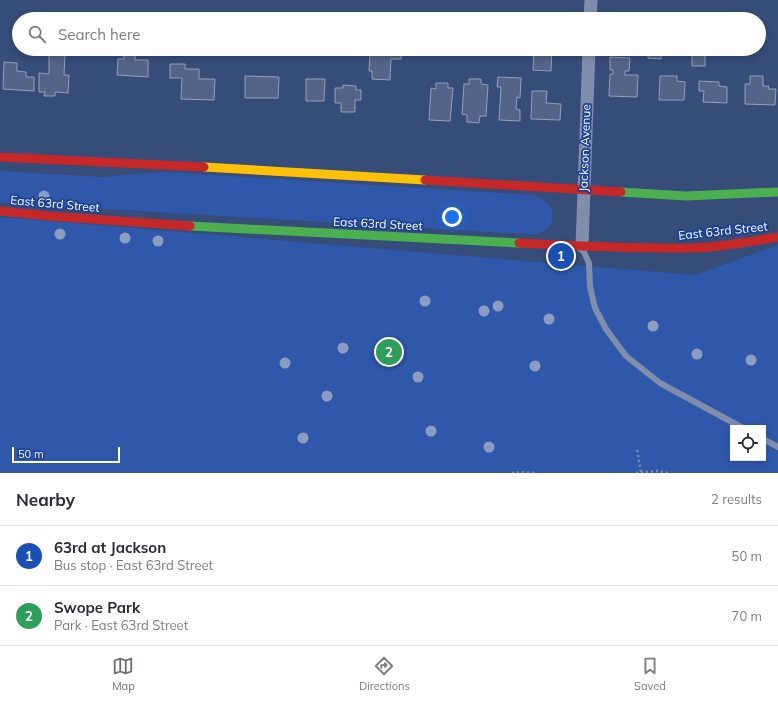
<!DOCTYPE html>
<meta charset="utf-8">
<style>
:root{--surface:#fff;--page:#f7f7f7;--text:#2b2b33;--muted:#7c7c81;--line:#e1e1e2;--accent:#6b6e7a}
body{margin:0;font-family:Mulish,sans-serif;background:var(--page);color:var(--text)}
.controls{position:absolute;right:12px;bottom:12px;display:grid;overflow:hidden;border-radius:0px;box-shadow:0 2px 6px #0003}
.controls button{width:36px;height:36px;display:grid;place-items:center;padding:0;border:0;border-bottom:1px solid var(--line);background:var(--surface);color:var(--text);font:20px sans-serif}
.scale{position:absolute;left:12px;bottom:10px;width:108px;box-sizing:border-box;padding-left:4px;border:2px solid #fff;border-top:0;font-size:11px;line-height:14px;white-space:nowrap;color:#fff;-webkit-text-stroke:3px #1a4195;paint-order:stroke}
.you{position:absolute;left:452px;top:217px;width:14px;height:14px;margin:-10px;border:3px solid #fff;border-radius:50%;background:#1a73e8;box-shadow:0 0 0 6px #1a73e833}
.badge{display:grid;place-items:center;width:26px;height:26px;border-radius:50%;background:var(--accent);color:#fff;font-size:13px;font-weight:700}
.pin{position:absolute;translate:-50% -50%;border:2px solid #fff;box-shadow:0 1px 4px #0006}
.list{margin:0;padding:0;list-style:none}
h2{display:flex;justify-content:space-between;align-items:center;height:52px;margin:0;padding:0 16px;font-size:17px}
h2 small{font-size:13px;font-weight:400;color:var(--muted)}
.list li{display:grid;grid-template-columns:26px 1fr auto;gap:12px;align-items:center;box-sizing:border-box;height:60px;padding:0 16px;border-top:1px solid var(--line)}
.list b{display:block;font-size:15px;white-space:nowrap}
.list p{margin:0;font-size:13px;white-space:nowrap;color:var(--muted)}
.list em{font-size:13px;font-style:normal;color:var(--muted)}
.icon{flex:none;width:22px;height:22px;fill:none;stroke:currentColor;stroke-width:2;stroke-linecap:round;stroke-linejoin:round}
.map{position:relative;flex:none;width:778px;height:473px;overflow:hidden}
.search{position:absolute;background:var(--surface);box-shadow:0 2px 6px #0003;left:12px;right:12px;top:12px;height:44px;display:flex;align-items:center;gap:10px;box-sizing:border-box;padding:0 14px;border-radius:22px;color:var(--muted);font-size:15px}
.sheet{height:172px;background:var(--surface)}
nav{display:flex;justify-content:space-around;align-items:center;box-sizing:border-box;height:56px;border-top:1px solid var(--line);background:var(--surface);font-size:11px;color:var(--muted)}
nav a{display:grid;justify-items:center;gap:2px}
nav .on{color:var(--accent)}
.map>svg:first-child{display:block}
</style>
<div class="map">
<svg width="778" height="473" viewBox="0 0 778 473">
<rect width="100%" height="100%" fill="#364c79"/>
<path fill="#2f58ab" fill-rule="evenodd" d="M0,171L103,177L163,172L534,195C540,198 547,201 550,207C556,216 551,230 540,233C535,235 529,234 524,234L8,203L0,202Z
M0,217L695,275L778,245V473H0ZM733,428H763V458H733Z"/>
<path fill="#536488" stroke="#94a0b9" d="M374,49H402L401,59H391L390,80L372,79V71H369L370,55H373Z
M534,49H552L551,71L533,70Z
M648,49H662L661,59L648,58Z
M49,53L65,54L64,75H69L68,93L55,92V96H44L45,92H39V73L49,74Z
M124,54H135V60H148V77L117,75L118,59H124Z
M692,54H705V66H692Z
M610,57L630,58L629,71H625V75H638L637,97L609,96L610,74H613V70H610Z
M4,62L17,63V71L26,72V77H34V91L3,89Z
M170,64H185V69H199V79H215L214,100L181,99L182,78H170Z
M245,76L279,77L278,98H245Z
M660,76H677V81L685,82L684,100H659Z
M750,76H763V86H769L768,89H776L775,105L745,104V84H750Z
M498,77L521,78L520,98L517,97L516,109L520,110V121L499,120L501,87H497Z
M306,79H325L324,101H306Z
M469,79H481V84L488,85L486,116H480L479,123L467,122V115L462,114L464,84H469Z
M699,81L719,82V86L727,87V103L703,102L704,91H699Z
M436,83H448V88H453L450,121L429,120L431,88L436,89Z
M343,85L356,86V90H361V100H355V112H341V103H335V88H343Z
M532,91H547L546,103L561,104L560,120L531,119Z"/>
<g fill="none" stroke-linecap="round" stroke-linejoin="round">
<path stroke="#808dab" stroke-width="2.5" stroke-dasharray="2 3" stroke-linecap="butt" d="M637,450L641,472
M512,473L521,472L534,473
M636,473L657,471L668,473"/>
<path stroke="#808dab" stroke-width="6" d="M582,248L589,263L590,287L595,308L606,329L626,356L660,383L743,428
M763,439L778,447"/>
<path stroke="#808dab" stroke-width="13" d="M590,19L591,0
M582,246L589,49"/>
<path stroke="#4caf50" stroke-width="9" d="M621,192L686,196L778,192
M190,226L519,243"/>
<path stroke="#ffc107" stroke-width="9" d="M204,167L425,180"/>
<path stroke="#c62828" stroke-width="9" d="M0,157L204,167
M425,180L621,192
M0,211L49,216L190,226
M519,243C577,246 635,249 693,248C722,247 750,242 778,237"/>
</g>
<g fill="#8c9dc0">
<circle cx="44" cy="196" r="5.5"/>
<circle cx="60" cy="234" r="5.5"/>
<circle cx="125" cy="238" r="5.5"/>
<circle cx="158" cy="241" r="5.5"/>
<circle cx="425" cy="301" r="5.5"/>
<circle cx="498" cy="306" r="5.5"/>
<circle cx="484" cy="311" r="5.5"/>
<circle cx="549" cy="319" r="5.5"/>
<circle cx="653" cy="326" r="5.5"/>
<circle cx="343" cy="348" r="5.5"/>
<circle cx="697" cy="354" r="5.5"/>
<circle cx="751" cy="360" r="5.5"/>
<circle cx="285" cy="363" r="5.5"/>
<circle cx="535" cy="366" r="5.5"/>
<circle cx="418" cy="377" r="5.5"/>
<circle cx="327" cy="396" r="5.5"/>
<circle cx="431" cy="431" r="5.5"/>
<circle cx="303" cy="438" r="5.5"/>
<circle cx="489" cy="447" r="5.5"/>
</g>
<g text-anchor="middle" stroke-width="3.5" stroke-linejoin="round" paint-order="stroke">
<g font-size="12" fill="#fff" stroke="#1a4195">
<text transform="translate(585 148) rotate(-88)" y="4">Jackson Avenue</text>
<text transform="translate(55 204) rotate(5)" y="4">East 63rd Street</text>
<text transform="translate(378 224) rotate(3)" y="4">East 63rd Street</text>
<text transform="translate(723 231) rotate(-6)" y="4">East 63rd Street</text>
</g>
</g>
</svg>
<div class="controls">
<button><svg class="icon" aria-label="locate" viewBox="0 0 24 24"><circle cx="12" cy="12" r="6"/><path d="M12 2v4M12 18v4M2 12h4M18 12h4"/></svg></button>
</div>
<div class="scale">50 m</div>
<div class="you"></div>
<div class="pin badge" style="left:561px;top:256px;background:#1a4fb4">1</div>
<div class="pin badge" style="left:389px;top:352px;background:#2e9e5b">2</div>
<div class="search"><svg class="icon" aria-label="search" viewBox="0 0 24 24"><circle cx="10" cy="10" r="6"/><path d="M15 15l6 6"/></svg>Search here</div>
</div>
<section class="sheet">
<h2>Nearby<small>2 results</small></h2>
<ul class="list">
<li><span class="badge" style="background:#1a4fb4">1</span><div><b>63rd at Jackson</b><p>Bus stop · East 63rd Street</p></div><em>50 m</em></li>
<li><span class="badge" style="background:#2e9e5b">2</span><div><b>Swope Park</b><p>Park · East 63rd Street</p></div><em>70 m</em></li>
</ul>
</section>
<nav>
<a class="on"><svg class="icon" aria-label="map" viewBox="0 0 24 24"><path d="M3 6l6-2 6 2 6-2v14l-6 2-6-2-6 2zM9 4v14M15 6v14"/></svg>Map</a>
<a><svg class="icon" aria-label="directions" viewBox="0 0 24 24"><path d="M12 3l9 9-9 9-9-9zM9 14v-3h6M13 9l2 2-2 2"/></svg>Directions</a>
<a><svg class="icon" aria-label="saved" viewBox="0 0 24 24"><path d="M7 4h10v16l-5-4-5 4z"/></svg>Saved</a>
</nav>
